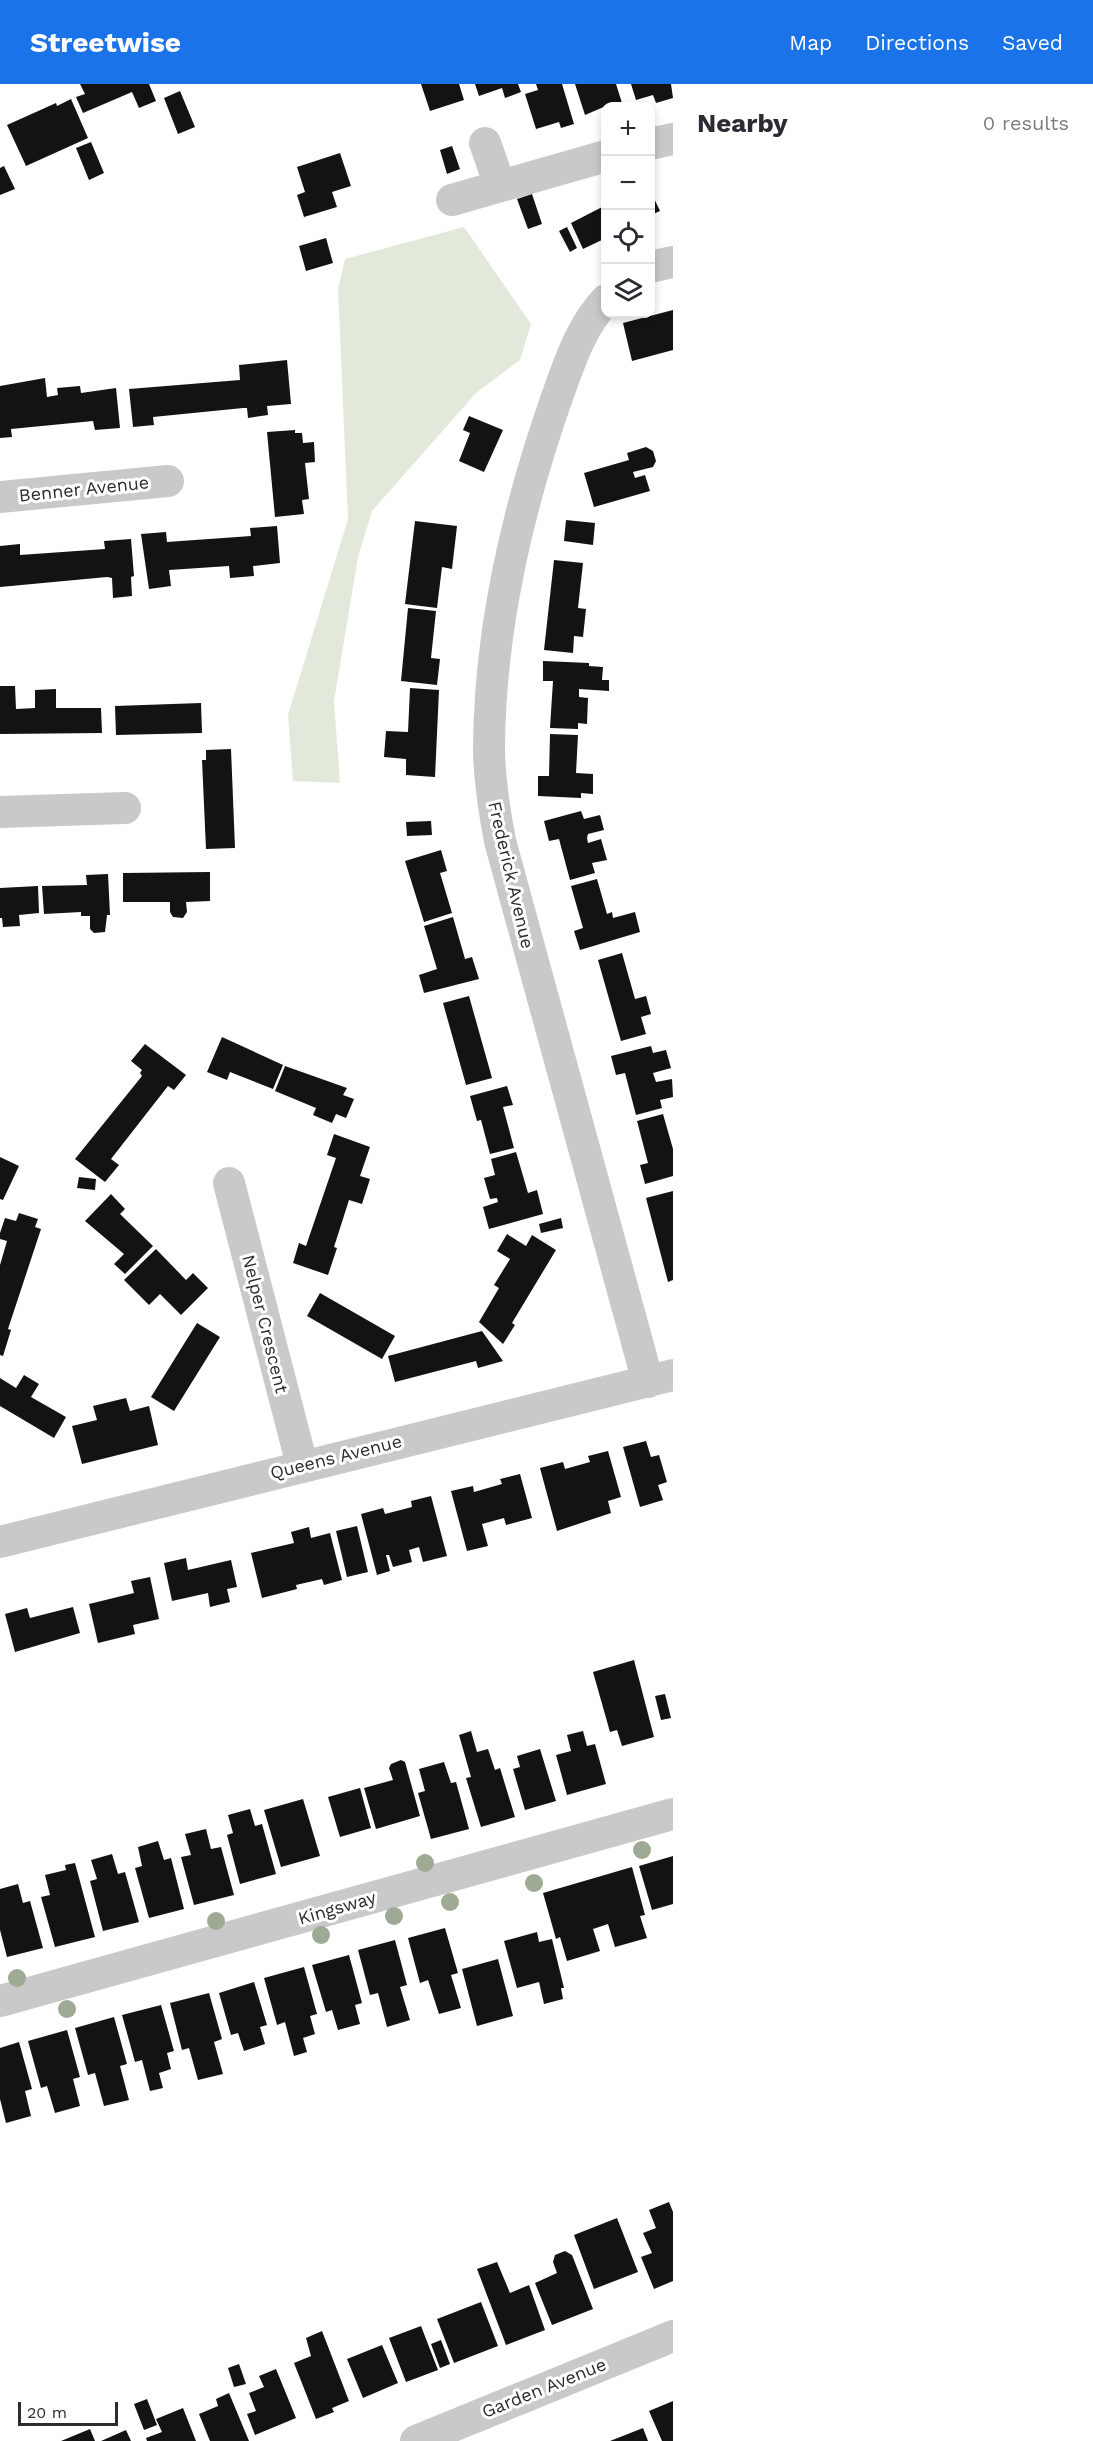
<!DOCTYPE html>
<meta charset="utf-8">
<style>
:root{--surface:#fff;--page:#f2f2f3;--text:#2b2b33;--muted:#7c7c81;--line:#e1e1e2;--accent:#1a73e8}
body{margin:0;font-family:"Work Sans",sans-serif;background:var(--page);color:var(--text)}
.controls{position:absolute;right:18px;top:18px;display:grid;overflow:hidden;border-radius:12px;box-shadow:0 3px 9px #0003}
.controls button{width:54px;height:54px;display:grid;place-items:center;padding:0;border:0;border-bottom:2px solid var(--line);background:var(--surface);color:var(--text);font:30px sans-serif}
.scale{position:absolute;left:18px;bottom:15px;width:100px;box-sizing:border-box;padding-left:6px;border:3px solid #2c2c2c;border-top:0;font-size:16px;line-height:21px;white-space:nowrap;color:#2c2c2c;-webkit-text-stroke:4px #fff;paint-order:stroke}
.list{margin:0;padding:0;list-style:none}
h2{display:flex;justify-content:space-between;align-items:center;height:78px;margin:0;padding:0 24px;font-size:26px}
h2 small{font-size:20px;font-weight:400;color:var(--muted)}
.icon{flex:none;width:33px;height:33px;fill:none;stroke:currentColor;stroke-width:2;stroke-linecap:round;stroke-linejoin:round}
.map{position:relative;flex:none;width:673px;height:2357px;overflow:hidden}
header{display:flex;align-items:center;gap:36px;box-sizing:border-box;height:84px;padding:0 30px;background:var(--accent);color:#fff}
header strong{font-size:28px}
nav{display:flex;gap:33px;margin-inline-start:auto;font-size:21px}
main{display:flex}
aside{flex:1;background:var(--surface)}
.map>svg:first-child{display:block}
</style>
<header>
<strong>Streetwise</strong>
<nav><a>Map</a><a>Directions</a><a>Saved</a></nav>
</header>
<main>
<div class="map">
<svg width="673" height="2357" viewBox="0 0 673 2357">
<rect width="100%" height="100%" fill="#fff"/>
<path fill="#e3e9da" d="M464,143L531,240L520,276L476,309L372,427L358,473L334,617L340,699L293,697L288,631L348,435L338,205L345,175Z"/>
<path fill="#131313" d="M80,0H149L156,17L139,24L132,8L83,29L76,13L85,10Z
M421,0H459L464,16L430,27Z
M475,0H518L521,8L505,14L502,4L479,12Z
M536,0H562L574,40L561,44L559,38L536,45L525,10L538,6Z
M575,0H616L623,22H606L585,31Z
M631,0H671L673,14L656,19L653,11L636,16Z
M180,7L195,43L178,50L164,14Z
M71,15L88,54L26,82L7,41L56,19L57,22Z
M91,58L104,89L89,96L76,64Z
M452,62L460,85L447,90L440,66Z
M340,69L351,102L332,108L337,123L304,133L297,111L305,108L297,83Z
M4,82L15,105L0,111V84Z
M651,108L660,127L651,131Z
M532,110L542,140L528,145L517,115Z
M606,121V154L583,165L571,139Z
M567,143L577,164L570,168L559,147Z
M326,154L333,179L306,187L299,162Z
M673,226V266L632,277L623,239Z
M287,276L291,320L267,322L268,331L248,334L247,324H243L153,333L154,341L133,343L129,305L240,296L239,281Z
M45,294L47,313L58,311L57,304L80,302L81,309L116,304L120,344L95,346L93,337L11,345L12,353L0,354V302Z
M469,332L503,346L484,388L459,377L470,349L463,346Z
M295,346V349H302L303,359L314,358L315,378L305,379L309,415L302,416L304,430L275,433L267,348Z
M646,363L653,367L656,377L653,383L633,388L635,394L645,391L650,407L594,423L584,389L629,376L627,369Z
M566,436L595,439L593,461L564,457Z
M415,437L457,442L452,485L442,483L437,524L405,520Z
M277,442L280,479L253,482L254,492L230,494L229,482L169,486L171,502L149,505L141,450L166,448L167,458L251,452L250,444Z
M131,455L134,492L131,493L132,512L113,514L112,494L107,493L0,503V462L20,460V471L105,465L104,457Z
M554,476L583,479L578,524L586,525L583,553L574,552L573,569L544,566Z
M408,524L436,527L431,574L440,575L437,601L401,597Z
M543,577L589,579V582L603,583L602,596H609V607L579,605V613L588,614L587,640L578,639V645L550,644L553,597H543Z
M0,602H15L16,625L35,624V606L56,605V624H101L102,649L0,650Z
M410,604L439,606L435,693L406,691V675L384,673L386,647L408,648Z
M201,619L202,649L116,651L115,622Z
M550,650L578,651L576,689L593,690V710L581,709V714L538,712V692H549Z
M231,665L235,764L206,765L202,676H206V666Z
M581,727L584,735L600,731L604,746L588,750L587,754L588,759L601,755L607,776L592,779L595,789L570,796L559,755L549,757L544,737Z
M431,737L432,751L407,752L406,738Z
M441,766L447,787L440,789L452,829L424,838L405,777Z
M210,788V817L186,818L187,828L183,834L173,833L170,828V818H123V789Z
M108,790L110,831H107L105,848L94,849L90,845V832H81V828L44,830L42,802L87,801L86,791Z
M597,795L607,830L612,828L613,834L635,828L640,848L580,866L574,847L583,844L571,802Z
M38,802L39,829L19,831L20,842L3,843L2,834H0V804Z
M453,833L465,875L472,873L479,895L424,909L419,891L437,885L424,842Z
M622,869L635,915L646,912L651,930L641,933L646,950L621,957L598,876Z
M469,912L492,994L466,1001L443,919Z
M222,953L283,981L273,1005L230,988L227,996L207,988Z
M145,960L186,991L174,1006L168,1002L111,1075L119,1081L105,1098L75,1075L142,992L140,989L142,986L131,977Z
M651,962L653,969L666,966L671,984L653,989L656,998L672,995L673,1013L660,1016L662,1024L636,1031L625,989L616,991L611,972Z
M285,982L347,1004L343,1011L354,1015L346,1034L336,1030L332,1039L313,1031L316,1024L275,1007Z
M507,1002L513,1021L503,1023L514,1064L490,1070L481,1036L477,1037L470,1012Z
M663,1030L673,1065V1092L645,1100L640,1081L648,1079L637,1037Z
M334,1050L370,1063L360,1092L370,1095L362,1120L349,1116L334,1163L337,1164L328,1191L293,1179L299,1159L306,1162L336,1074L327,1071Z
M516,1068L528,1109L537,1106L543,1130L489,1145L483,1123L498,1118L497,1114L490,1115L484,1094L495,1091L491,1075Z
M0,1073L19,1082L3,1116L0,1115Z
M79,1093L96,1095L95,1106L77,1104Z
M673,1107V1196L668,1198L646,1114Z
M111,1110L125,1125L120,1130L153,1162L125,1190L114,1180L124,1170L85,1137Z
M19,1129L38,1135L35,1143L41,1145L8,1245L11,1246L3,1272L0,1271V1181L7,1157L0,1155V1149L5,1134L16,1137Z
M561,1134L563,1144L541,1149L539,1140Z
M507,1150L526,1162L532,1151L556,1166L512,1239L515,1241L503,1260L479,1238L499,1204L494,1201L510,1175L497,1167Z
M156,1165L186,1196L193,1189L208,1204L181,1231L160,1210L149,1221L124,1196Z
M320,1209L395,1252L382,1275L307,1232Z
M197,1239L220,1253L174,1327L151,1313Z
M482,1247L503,1277L478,1284L476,1277L395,1298L388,1272Z
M24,1291L39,1300L31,1313L66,1333L54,1354L0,1322V1294L16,1304Z
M126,1314L130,1327L149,1322L158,1361L82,1380L72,1342L97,1336L93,1322Z
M646,1357L651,1373L659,1371L667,1398L658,1401L663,1416L640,1423L623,1363Z
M608,1367L621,1413L608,1417L611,1429L557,1447L540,1384L563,1378L565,1385L590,1378L588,1372Z
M520,1390L532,1434L506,1441L504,1434L482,1440L488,1462L467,1467L451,1407L473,1402L474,1408L502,1400L500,1395Z
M431,1412L447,1472L423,1478L419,1463L409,1466L412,1478L393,1483L389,1471H386L390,1487L377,1491L361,1430L383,1424L385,1430L412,1423L411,1417Z
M357,1442L368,1488L347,1493L336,1447Z
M309,1443L311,1454L330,1449L342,1496L324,1501L322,1495L296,1501L297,1505L262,1514L251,1469L294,1459L291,1448Z
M186,1474L188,1486L231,1476L237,1503L227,1505L230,1518L210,1523L208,1509L172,1517L164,1479Z
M150,1493L159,1535L133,1541L135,1550L98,1559L89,1520L134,1509L131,1497Z
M73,1523L80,1549L15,1568L5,1530L27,1524L30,1534Z
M634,1576L654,1653L622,1662L617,1646L610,1648L593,1588Z
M665,1610L671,1634L661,1636L655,1612Z
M471,1647L477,1668L488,1665L495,1686L500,1684L515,1733L481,1743L466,1694L471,1693L459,1651Z
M583,1647L587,1662L595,1660L606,1700L567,1711L556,1671L571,1667L567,1651Z
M540,1665L556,1717L525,1726L513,1685L520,1683L517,1672Z
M401,1676L405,1678L420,1732L376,1745L364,1704L393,1696L389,1684L391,1680Z
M444,1678L451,1699L456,1698L469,1745L431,1755L418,1709L425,1707L419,1685Z
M360,1704L371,1744L340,1753L328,1713Z
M303,1715L320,1772L281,1783L264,1726Z
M250,1725L255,1742L262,1740L276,1790L240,1800L227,1751L233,1749L228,1731Z
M206,1745L211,1765L221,1763L234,1811L194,1821L181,1773L191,1771L185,1750Z
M158,1757L164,1776L171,1774L184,1825L149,1834L135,1784L142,1782L138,1763Z
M112,1770L118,1790L125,1788L139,1838L103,1847L90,1797L97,1795L91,1776Z
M673,1772V1820L652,1826L639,1782Z
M75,1779L95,1853L55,1863L41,1813L50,1811L45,1791L66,1786L65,1781Z
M632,1783L645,1831L640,1832L647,1854L615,1863L608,1840L593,1845L600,1867L567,1877L560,1853L556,1855L543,1809Z
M18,1800L23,1819L30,1817L43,1864L7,1873L0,1846V1805Z
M445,1844L458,1889L451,1891L461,1924L439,1930L428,1896L420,1899L408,1854Z
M537,1848L539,1858L552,1855L564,1904H561L563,1915L544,1920L539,1898L517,1904L504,1857Z
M395,1856L407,1901L400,1903L410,1936L387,1943L378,1909L370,1911L358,1866Z
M349,1871L362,1919L355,1921L360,1940L338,1946L332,1926L326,1928L312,1881Z
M498,1875L513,1932L477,1942L462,1885Z
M304,1883L317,1930L310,1932L315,1950L303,1954L307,1968L294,1972L285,1938L277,1941L264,1894Z
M254,1898L267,1941L260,1943L265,1960L244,1967L238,1949L231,1951L219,1909Z
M209,1909L222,1955L214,1958L223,1990L198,1996L189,1964L182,1966L170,1919Z
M161,1921L174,1967L167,1969L171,1985L159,1989L163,2004L150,2007L142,1976L135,1978L122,1931Z
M114,1933L127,1980L120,1982L129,2016L104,2022L95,1989L88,1991L75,1944Z
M67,1946L80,1993L73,1995L80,2022L55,2029L47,2002L41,2004L28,1957Z
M19,1958L32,2005L25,2007L31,2032L6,2039L0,2015V1964Z
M669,2118L673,2128V2197L654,2205L641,2173L652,2169L643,2149L656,2144L649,2126Z
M617,2134L638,2188L594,2205L574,2151Z
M565,2167L572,2171L593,2225L552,2241L535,2199L557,2189L553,2178L555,2171Z
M497,2178L510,2209L529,2201L545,2246L506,2261L477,2185Z
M481,2218L498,2262L454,2279L437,2235Z
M421,2242L438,2286L406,2298L389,2254Z
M322,2247L349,2317L332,2324L334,2328L316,2335L294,2279L311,2272L306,2254Z
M441,2256L450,2280L440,2284L431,2260Z
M382,2261L398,2299L363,2314L347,2275Z
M239,2280L246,2300L234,2303L228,2284Z
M276,2285L296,2334L255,2351L247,2330L256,2327L249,2309L264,2303L259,2292Z
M229,2309L249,2357H210L199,2330L218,2322L216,2315Z
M147,2315L157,2341L144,2346L134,2320Z
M673,2317V2357H662L649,2327Z
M183,2324L196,2357H147L146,2354L162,2348L156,2335Z
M643,2344L648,2357H610Z
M90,2345L95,2357H61Z
M126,2346L131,2357H101Z"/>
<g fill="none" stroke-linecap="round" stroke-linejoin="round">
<path stroke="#c9c9c9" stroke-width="32" d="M485,59L500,102
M650,60L673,55
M452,116L606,72
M650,183L673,178
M606,216C581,242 569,280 557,313C518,424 490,544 489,662C489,694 494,725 500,757L648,1298
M0,413L168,397
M0,728L125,724
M229,1099L302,1381
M0,1458L673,1291
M0,1917L673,1730
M416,2357L673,2252"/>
</g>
<g fill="#9faa94">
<circle cx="642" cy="1766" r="9"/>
<circle cx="425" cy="1779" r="9"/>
<circle cx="534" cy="1799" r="9"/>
<circle cx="450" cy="1818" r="9"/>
<circle cx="394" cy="1832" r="9"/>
<circle cx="216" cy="1837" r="9"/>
<circle cx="321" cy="1851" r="9"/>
<circle cx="17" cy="1894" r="9"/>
<circle cx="67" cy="1925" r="9"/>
</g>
<g text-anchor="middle" stroke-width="6" stroke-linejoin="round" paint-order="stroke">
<g font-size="18" fill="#2c2c2c" stroke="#fff">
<text transform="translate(84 405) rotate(-6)" y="6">Benner Avenue</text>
<text transform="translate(511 791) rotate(77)" y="6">Frederick Avenue</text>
<text transform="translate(265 1240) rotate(76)" y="6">Nelper Crescent</text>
<text transform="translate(336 1373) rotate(-14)" y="6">Queens Avenue</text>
<text transform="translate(337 1824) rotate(-16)" y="6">Kingsway</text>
<text transform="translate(544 2304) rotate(-22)" y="6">Garden Avenue</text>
</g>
</g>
</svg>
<div class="controls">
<button>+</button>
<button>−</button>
<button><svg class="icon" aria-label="locate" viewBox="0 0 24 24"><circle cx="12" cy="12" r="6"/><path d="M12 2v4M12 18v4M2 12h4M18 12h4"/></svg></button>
<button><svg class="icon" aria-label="layers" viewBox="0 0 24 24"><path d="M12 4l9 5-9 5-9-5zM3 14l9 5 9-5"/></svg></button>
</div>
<div class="scale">20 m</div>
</div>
<aside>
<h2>Nearby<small>0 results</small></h2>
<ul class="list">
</ul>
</aside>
</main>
